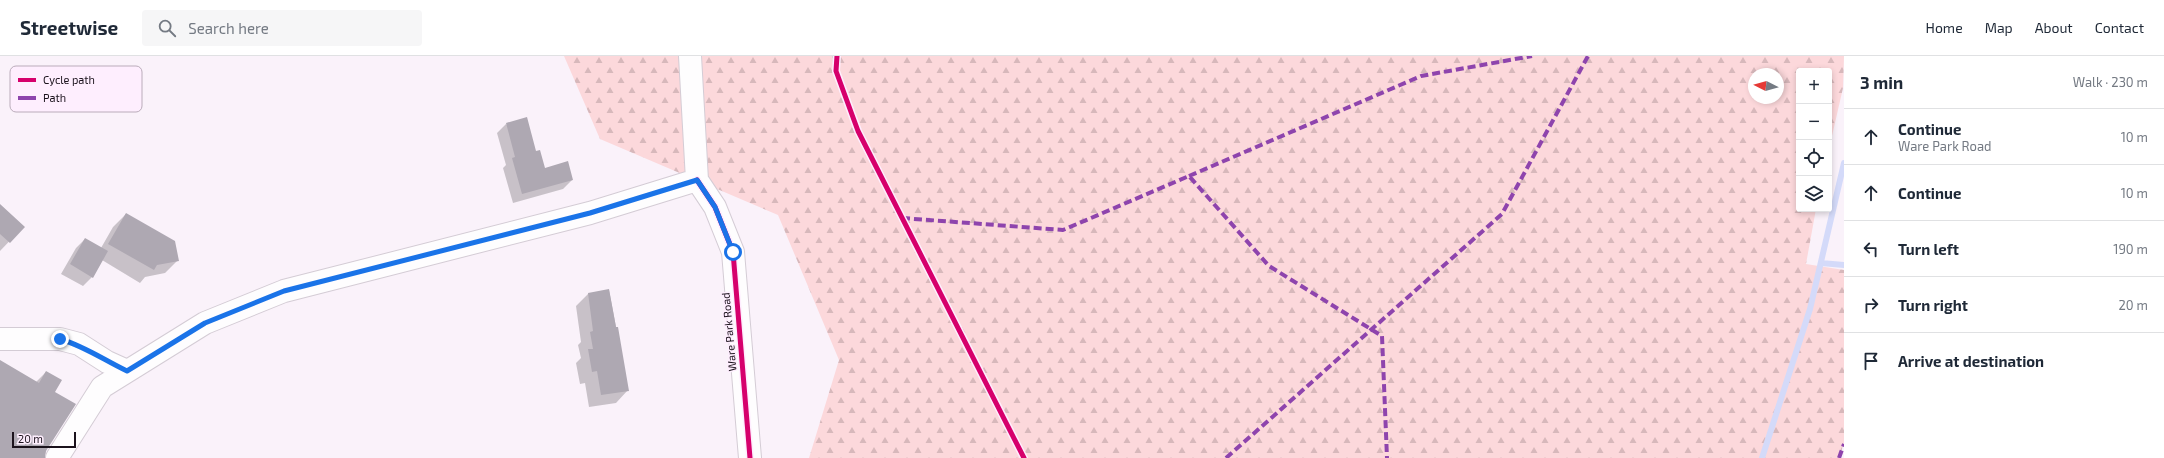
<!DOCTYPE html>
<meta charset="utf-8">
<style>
:root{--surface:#fff;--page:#f6f6f7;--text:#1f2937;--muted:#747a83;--line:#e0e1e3}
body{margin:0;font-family:"Exo 2",sans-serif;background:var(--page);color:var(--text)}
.controls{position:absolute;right:12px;top:12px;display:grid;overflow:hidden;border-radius:4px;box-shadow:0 2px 6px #0003}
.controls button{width:36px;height:36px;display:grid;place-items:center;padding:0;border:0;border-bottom:1px solid var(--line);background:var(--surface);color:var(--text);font:20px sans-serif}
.compass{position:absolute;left:1748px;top:12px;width:36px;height:36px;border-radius:50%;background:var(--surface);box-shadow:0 2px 6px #0003;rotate:276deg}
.scale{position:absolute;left:12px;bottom:10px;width:64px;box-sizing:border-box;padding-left:4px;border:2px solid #1b121c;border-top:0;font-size:11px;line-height:14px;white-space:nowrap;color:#1b121c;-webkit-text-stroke:3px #feeefe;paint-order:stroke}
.stop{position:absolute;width:12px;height:12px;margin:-9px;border:3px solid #1a73e8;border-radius:50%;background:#fff}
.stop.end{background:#1a73e8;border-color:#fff;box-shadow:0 1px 4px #0008}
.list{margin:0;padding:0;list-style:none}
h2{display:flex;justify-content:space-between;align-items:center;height:52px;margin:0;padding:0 16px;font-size:17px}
h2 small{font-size:13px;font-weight:400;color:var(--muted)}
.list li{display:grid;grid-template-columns:26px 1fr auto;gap:12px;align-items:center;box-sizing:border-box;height:56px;padding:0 16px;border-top:1px solid var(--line)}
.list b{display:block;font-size:15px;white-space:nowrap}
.list p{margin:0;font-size:13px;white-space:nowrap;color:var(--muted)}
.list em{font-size:13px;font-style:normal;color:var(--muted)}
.icon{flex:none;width:22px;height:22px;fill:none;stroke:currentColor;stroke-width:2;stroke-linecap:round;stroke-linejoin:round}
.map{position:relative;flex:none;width:1844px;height:402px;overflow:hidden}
header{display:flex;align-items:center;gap:24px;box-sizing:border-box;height:56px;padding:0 20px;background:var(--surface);border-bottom:1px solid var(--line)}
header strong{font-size:19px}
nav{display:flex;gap:22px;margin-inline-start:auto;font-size:14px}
.search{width:280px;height:36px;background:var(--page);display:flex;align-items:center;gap:10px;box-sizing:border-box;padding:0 14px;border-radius:4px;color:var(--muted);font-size:15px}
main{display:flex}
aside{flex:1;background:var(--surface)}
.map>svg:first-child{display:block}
</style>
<header>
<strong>Streetwise</strong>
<div class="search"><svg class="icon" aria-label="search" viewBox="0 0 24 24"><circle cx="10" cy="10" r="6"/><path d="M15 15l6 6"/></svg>Search here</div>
<nav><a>Home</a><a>Map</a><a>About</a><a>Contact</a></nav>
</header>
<main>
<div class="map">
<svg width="1844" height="402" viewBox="0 0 1844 402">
<defs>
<pattern id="forest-firs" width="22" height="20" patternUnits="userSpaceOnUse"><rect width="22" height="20" fill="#fcd8db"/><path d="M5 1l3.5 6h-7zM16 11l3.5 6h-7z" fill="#d7b8bb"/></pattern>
</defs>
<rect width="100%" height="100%" fill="#faf2fa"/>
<path fill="url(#forest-firs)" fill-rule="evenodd" d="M564,0H1844L1843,32L1829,93V15H1799V153H1816L1806,208L1844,214V387L1839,402H809L839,304L778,159L600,83ZM1754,18H1778V42H1754Z"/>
<path fill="#0003" d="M506,68L535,96L545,113L572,124L563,133L513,147L503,112L506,109L497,77Z
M0,149L23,171L0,195Z
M126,158L178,204L165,217L145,221L140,227L102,204L92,221L83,230L61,218L76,192L85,183L101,192L113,171Z
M609,234L628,334L616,347L589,351L585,327L580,328L576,307L581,302L578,289L581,286L576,250L588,238Z
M0,309L36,326L46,316L54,336L44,402H0Z"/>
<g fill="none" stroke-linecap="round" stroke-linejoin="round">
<path stroke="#d4daf9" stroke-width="6" d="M1821,207L1844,209
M1762,402L1810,253L1844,107"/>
</g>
<path fill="#aea8b2" d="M527,61L536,95L540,94L545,112L568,105L573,124L522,138L512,102L515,101L506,67Z
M0,148L25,171L10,187L0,178Z
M126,157L175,185L179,205L157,209L154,214L108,188Z
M85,182L108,195L93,222L70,208Z
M609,233L616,271H618L629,335L601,339L597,315L592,316L588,293H593L590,276L593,275L588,237Z
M0,304L39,327L46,315L62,324L55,336L76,348L46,395L45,402H0Z"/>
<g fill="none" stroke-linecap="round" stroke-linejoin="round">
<g stroke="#d4ccd5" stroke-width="24">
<path id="minor" d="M690,0L697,124
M697,124L715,151L733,196L750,402
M0,283H60L79,288L107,306L127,315
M57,402L102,331L205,267L284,235L590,157L697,124"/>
</g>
<path stroke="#d7d4d7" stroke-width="2.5" stroke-dasharray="2 2" stroke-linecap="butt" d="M833,0L836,15"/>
<use href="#minor" stroke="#fefdfe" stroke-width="22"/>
<path stroke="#8e44ad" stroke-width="4" stroke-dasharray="8 4" stroke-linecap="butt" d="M1189,120L1421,20L1532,0
M902,162L1063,174L1189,120L1269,210L1382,280L1387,402
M1226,402L1502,158L1588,0
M1839,402L1844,388"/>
<g stroke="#feeefe" stroke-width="8">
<path id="cycleway" d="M837,0L836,15L858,75L1024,402
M697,124L715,151L733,196L750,402"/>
</g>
<use href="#cycleway" stroke="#d6006c" stroke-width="5"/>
</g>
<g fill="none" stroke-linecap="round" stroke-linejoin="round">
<path stroke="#1a73e8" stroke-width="5" d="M60,283C84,290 104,304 127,315L205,267L284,235L590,157L697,124L715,151L733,196"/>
</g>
<g text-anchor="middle" stroke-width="3" stroke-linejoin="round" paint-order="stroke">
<g font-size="11" fill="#1b121c" stroke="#feeefe">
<text transform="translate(729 276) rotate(-95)" y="4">Ware Park Road</text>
</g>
</g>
<rect x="10" y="10" width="132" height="46" rx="6" fill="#feeefe" stroke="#baacba" stroke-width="1"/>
<rect x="18" y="22" width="18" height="4" fill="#d6006c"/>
<rect x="18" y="40" width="18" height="4" fill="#8e44ad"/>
<g font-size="11" fill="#1b121c">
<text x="43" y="28">Cycle path</text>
<text x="43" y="46">Path</text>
</g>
</svg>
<div class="controls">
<button>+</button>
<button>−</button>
<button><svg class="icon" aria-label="locate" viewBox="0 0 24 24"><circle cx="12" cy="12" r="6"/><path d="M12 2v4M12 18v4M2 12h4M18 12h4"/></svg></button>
<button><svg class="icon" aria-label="layers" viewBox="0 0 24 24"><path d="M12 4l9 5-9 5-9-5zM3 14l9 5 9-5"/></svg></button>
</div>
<svg class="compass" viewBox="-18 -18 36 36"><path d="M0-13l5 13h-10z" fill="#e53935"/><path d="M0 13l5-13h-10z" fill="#747a83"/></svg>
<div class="scale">20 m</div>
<div class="stop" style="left:733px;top:196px"></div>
<div class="stop end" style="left:60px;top:283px"></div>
</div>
<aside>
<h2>3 min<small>Walk · 230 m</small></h2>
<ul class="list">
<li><svg class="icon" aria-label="ahead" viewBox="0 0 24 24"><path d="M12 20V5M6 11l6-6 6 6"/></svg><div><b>Continue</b><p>Ware Park Road</p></div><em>10 m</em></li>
<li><svg class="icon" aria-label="ahead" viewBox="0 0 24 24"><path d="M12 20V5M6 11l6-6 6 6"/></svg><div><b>Continue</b></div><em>10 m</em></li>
<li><svg class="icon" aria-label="left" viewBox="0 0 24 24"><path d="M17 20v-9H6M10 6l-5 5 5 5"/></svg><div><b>Turn left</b></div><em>190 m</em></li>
<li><svg class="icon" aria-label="right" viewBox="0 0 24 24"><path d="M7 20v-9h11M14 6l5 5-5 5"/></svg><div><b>Turn right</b></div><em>20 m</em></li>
<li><svg class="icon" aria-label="arrive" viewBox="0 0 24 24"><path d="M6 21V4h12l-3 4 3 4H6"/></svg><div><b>Arrive at destination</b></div></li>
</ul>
</aside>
</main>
